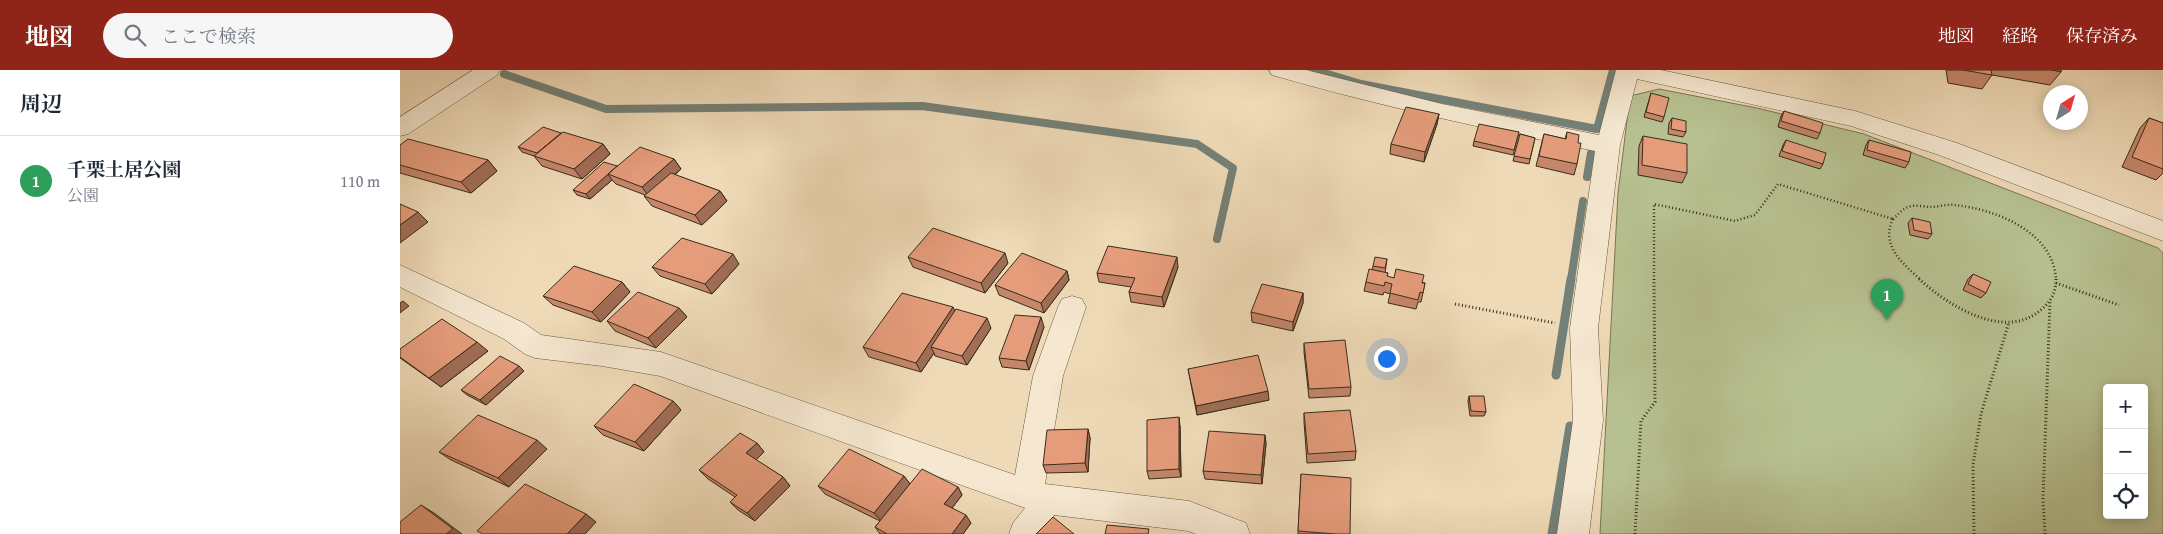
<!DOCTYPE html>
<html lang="ja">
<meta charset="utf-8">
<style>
:root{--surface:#fff;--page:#f6f6f7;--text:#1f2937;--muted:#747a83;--line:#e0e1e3;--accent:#8f2418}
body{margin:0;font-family:"Gentium Book Plus","Noto Serif JP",serif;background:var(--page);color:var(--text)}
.controls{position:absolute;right:15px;bottom:15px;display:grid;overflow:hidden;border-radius:5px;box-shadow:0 2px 12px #0003}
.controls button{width:45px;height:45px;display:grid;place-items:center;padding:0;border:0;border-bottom:1px solid var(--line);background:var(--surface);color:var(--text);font:25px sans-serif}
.compass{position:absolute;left:1643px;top:15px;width:45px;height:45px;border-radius:50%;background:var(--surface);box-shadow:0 2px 12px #0003;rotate:37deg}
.you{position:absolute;left:986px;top:288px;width:18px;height:18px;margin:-12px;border:4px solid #fff;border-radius:50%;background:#1a73e8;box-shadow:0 0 0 8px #1a73e833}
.badge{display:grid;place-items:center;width:32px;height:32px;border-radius:50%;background:var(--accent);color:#fff;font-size:16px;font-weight:700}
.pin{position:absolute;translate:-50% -41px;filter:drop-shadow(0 1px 2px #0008)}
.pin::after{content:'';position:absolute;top:26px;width:18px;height:15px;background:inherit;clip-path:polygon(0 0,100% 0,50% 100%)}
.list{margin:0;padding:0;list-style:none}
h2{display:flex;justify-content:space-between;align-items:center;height:65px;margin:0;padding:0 20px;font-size:21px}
h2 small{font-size:16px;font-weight:400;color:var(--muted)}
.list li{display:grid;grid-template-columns:32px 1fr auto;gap:15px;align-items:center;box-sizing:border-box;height:90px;padding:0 20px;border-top:1px solid var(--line)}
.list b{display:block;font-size:19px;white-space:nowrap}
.list p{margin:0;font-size:16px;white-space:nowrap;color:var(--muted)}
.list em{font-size:16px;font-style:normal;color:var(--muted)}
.icon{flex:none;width:28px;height:28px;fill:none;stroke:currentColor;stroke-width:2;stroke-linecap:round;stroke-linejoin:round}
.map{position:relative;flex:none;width:1763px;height:464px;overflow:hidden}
header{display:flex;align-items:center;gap:30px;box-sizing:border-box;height:70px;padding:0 25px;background:var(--accent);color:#fff}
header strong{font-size:24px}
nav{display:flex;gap:28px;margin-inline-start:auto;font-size:18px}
.search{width:350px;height:45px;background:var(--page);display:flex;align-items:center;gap:12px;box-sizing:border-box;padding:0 18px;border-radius:28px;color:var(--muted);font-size:19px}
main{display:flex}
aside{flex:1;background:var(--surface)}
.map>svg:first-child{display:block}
</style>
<header>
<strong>地図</strong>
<div class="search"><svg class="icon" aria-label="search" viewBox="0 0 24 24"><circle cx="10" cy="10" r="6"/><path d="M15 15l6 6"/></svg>ここで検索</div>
<nav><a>地図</a><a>経路</a><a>保存済み</a></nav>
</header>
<main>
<aside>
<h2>周辺<small></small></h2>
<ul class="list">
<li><span class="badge" style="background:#2e9e5b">1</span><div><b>千栗土居公園</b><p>公園</p></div><em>110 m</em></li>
</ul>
</aside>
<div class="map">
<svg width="1763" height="464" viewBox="0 0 1763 464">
<rect width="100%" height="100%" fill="#efdab7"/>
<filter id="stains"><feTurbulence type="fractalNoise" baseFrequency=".004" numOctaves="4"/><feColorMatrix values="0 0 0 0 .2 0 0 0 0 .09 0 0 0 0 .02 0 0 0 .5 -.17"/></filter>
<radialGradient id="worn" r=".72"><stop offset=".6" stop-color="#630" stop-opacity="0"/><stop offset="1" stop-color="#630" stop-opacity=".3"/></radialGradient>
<path fill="#b7c090" stroke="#787656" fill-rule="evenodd" d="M1259,19L1357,38L1464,64L1758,178L1763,183V464H1200L1218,123L1230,26ZM1707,318H1744V445H1707Z"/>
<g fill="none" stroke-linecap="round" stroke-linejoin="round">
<path stroke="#748178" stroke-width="8" d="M914,0L961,14L1197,59L1213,0
M104,4L206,39L522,36L797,74L833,98L817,169
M1187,107L1191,83
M1171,210L1183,131"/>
<path stroke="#748178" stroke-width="9" d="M1156,305L1171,209
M1152,464L1170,356"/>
<g stroke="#665843" stroke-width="1">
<path id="minor" d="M73,0H100L97,5L8,64L0,66V47Z
M869,0H906L1042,34L1199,65L1216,0H1261L1455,41L1557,73L1763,151V171L1539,85L1451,56L1237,9L1220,75L1198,258L1203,350L1189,464H1157L1173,350L1170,258L1195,81C1087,59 979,36 872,5Z
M0,195L124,253L141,265L261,282L615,405L633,306L658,237L662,229L672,226L682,229L686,237L663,306L645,414L789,431L846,453L850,464H796L788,461L654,445L645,464H609L613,453L625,438L260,306L202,296L135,288L125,284L104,269L0,217Z"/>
</g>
<path stroke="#392d1c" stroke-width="2.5" stroke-dasharray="1 2.5" stroke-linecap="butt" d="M1493,149C1480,175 1503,194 1521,210
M1493,149C1498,145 1502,139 1508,137C1515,134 1524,137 1531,137C1538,137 1546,134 1554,135C1596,139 1654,162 1656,210
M1254,210V134L1335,151L1355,145L1378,114L1493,149"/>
<path stroke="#392d1c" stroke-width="3" stroke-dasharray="1 2.5" stroke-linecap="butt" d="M1519,209C1549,236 1605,272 1642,239C1651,231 1656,222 1656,209
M1656,213L1719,235
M1055,234L1155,253
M1235,464L1241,351L1255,332L1254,209
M1574,464L1573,395L1581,344L1609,252
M1645,464L1643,430L1650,231"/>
<use href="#minor" fill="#f5e7d0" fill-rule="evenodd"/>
</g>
<path fill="#c5866a" stroke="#392d1c" d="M1546,0H1661V2L1650,15L1592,5L1582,19L1548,13Z
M1251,23L1264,47L1262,52L1244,47Z
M1384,41L1420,63L1417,69L1378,57L1381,46Z
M1039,44L1037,54L1024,92L990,84L991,74Z
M1272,48L1286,62L1283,67L1268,64L1269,53Z
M1749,48L1763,53V103L1756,110L1722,97L1740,58Z
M1119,62L1113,85L1073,76L1074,71Z
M1167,62L1178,73L1177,94L1174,105L1136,96L1144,64L1165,69Z
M161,63L203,74L210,84L182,109L142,96L134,86L122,82L118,77Z
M1120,64L1135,68L1129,94L1113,91Z
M1243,66L1287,103L1282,113L1238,105L1239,76Z
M1386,70L1423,94L1420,99L1379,86L1383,75Z
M1469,70L1509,92L1505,98L1463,85L1466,75Z
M0,75L88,90L97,101L71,123L0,103Z
M274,89L281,99L275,105L320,121L327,131L302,155L252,136L244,126L245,125L216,114L212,110L190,129L177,125L173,120L217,96Z
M1512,148L1532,164L1528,169L1510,165L1508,153Z
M508,187L608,193L585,223L513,197Z
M987,189L985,203H988L987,207L1025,213L1021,232H1018L1016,239L988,233L990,224L984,222L983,225L964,221L966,212L972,200L973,196Z
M339,194L312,224L260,206L252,197Z
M778,197L764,237L731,232L729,222L731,217L699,212L697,203Z
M667,201L669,210L644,243L599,225L595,215Z
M1573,204L1586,223L1581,228L1563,220L1568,209Z
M222,212L230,222L201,252L153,235L143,226Z
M903,223V233L893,261L852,252L851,242Z
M279,238L287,247L256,278L215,261L207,251Z
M555,241L591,258L567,295L535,286L534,283L521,302L469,287L463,277Z
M644,257L629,300L602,297L599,288Z
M904,273L951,317L950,326L909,328L904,282Z
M0,279L88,281L41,317L0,288Z
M119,296L124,301L86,335L67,325L61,320Z
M788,299L869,330L797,345Z
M1069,326L1086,342L1084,346H1070L1068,331Z
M273,331L281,340L244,381L203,365L194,356Z
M904,343L956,381L955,390L907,393L904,352Z
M780,356L781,407L749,409L747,401Z
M688,359L690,368L688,402L646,403L643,395Z
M865,365L866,374L862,414L805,409L803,401Z
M357,373L364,382L356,390L383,407L390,416L355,451L338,440L330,432L335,427L308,409L299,400Z
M147,379L109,417L51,390L39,382Z
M901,404L950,464H898Z
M504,406L510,414L558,417L562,425L552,438L571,453L563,464H480L475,457L480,451L425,424L418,416Z"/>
<path fill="#a06d56" stroke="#392d1c" d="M1039,44L1037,54L1024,92L1025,82Z
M203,74L210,84L182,109L174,99Z
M274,89L281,99L249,127L242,117Z
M88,90L97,101L71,123L61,112Z
M208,104L212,110L190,129L186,124Z
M320,121L327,131L302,155L295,145Z
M18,142L28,152L0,173V155Z
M605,183L608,193L585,223L581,213Z
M333,184L339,194L312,224L305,214Z
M777,187L778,197L764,237L762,227Z
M667,201L669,210L644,243L641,233Z
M222,212L230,222L201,252L192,242Z
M903,223V233L893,261V252Z
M3,231L9,236L0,243V233Z
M553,237L558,247L531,277L534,283L521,302L516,293Z
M279,238L287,247L256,278L248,268Z
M641,247L644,257L629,300L626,291Z
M587,248L591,258L567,295L562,286Z
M77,272L88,281L41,317L29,308Z
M119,296L124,301L86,335L80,330Z
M868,321L869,330L797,345L796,336Z
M273,331L281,340L244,381L235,372Z
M779,347L780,356L781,407L779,399Z
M688,359L690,368L688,402L685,393Z
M865,365L866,374L862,414L861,405Z
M137,370L147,379L109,417L98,408Z
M357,373L364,382L354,392L346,383Z
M504,406L510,414L481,451L474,443Z
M383,407L390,416L355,451L347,443Z
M558,417L562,425L549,442L544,434Z
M21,435L34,443L62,464H46Z
M186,444L196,452L185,464H167Z
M566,445L571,453L563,464H552Z"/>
<path fill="#e59c7b" stroke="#392d1c" d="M1563,0H1591L1592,5Z
M1652,0H1661V2Z
M1251,23L1269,28L1264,47L1246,42Z
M1006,37L1039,44L1025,82L991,74Z
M1384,41L1423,53L1420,63L1381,51Z
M1272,48L1286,51V62L1271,59Z
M1749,48L1763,53V99L1732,87Z
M1079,54L1119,62L1114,80L1074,71Z
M143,57L161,63L137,83L118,77Z
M163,62L203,74L174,99L134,86Z
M1167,62L1179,65L1178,73H1181L1177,94L1139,86L1144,64L1166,69Z
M1120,64L1135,68L1130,89L1114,86Z
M1243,66L1287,74V103L1242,95Z
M8,69L88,90L61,112L0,95V75Z
M1386,70L1426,83L1423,94L1382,81Z
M1469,70L1511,82L1509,92L1467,80Z
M240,77L274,89L242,117L208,104Z
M204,92L217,96L186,124L173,120Z
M271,103L320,121L295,145L244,126Z
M0,134L18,142L0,155Z
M1512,148L1530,152L1532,164L1514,160Z
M533,158L605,183L581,213L508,187Z
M282,168L333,184L305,214L252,197Z
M708,176L777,187L762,227L729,222L735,208L697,203Z
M622,183L667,201L641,233L595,215Z
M975,187L987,189L985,198L973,196Z
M174,196L222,212L192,242L143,226Z
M969,199L988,203L987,206L994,208L996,199L1024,205L1022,213H1025L1023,223L1020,222L1018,230L990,223L992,214L985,212L984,216L966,212Z
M1573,204L1591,212L1586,223L1568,214Z
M862,214L903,223L893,252L851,242Z
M238,222L279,238L248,268L207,251Z
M502,223L553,237L516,293L463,277Z
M556,239L587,248L562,286L531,277Z
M615,245L641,247L626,291L599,288Z
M42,249L77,272L29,308L0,287V279Z
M945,270L951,317L909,319L904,273Z
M858,285L868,321L796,336L788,299Z
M100,286L119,296L80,330L61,320Z
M234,314L273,331L235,372L194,356Z
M1069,326H1084L1086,342L1071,341Z
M950,340L956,381L908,384L904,343Z
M78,345L137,370L98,408L39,382Z
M779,347V399L747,401V350Z
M688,359L685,393L643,395L647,360Z
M809,361L865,365L861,405L803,401Z
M340,363L357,373L346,383L383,407L347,443L330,432L337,425L299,400Z
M449,379L504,406L474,443L418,416Z
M522,399L558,417L544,434L566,445L552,464H487L475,457Z
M901,404L951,408L950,464H936L898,461Z
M125,414L186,444L167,464H83L77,461Z
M21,435L53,459L46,464H0V452Z
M653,447L674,464H636Z
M707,455L749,459L748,464H705Z"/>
<rect width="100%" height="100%" filter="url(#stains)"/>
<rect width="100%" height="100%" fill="url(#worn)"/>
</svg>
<div class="controls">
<button>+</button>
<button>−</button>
<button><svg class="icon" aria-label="locate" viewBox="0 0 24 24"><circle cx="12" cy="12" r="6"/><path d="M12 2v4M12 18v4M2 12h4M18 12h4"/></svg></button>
</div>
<svg class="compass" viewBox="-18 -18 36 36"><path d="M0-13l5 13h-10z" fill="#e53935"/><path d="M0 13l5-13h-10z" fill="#747a83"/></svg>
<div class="you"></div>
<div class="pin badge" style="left:1487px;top:250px;background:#2e9e5b">1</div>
</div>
</main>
